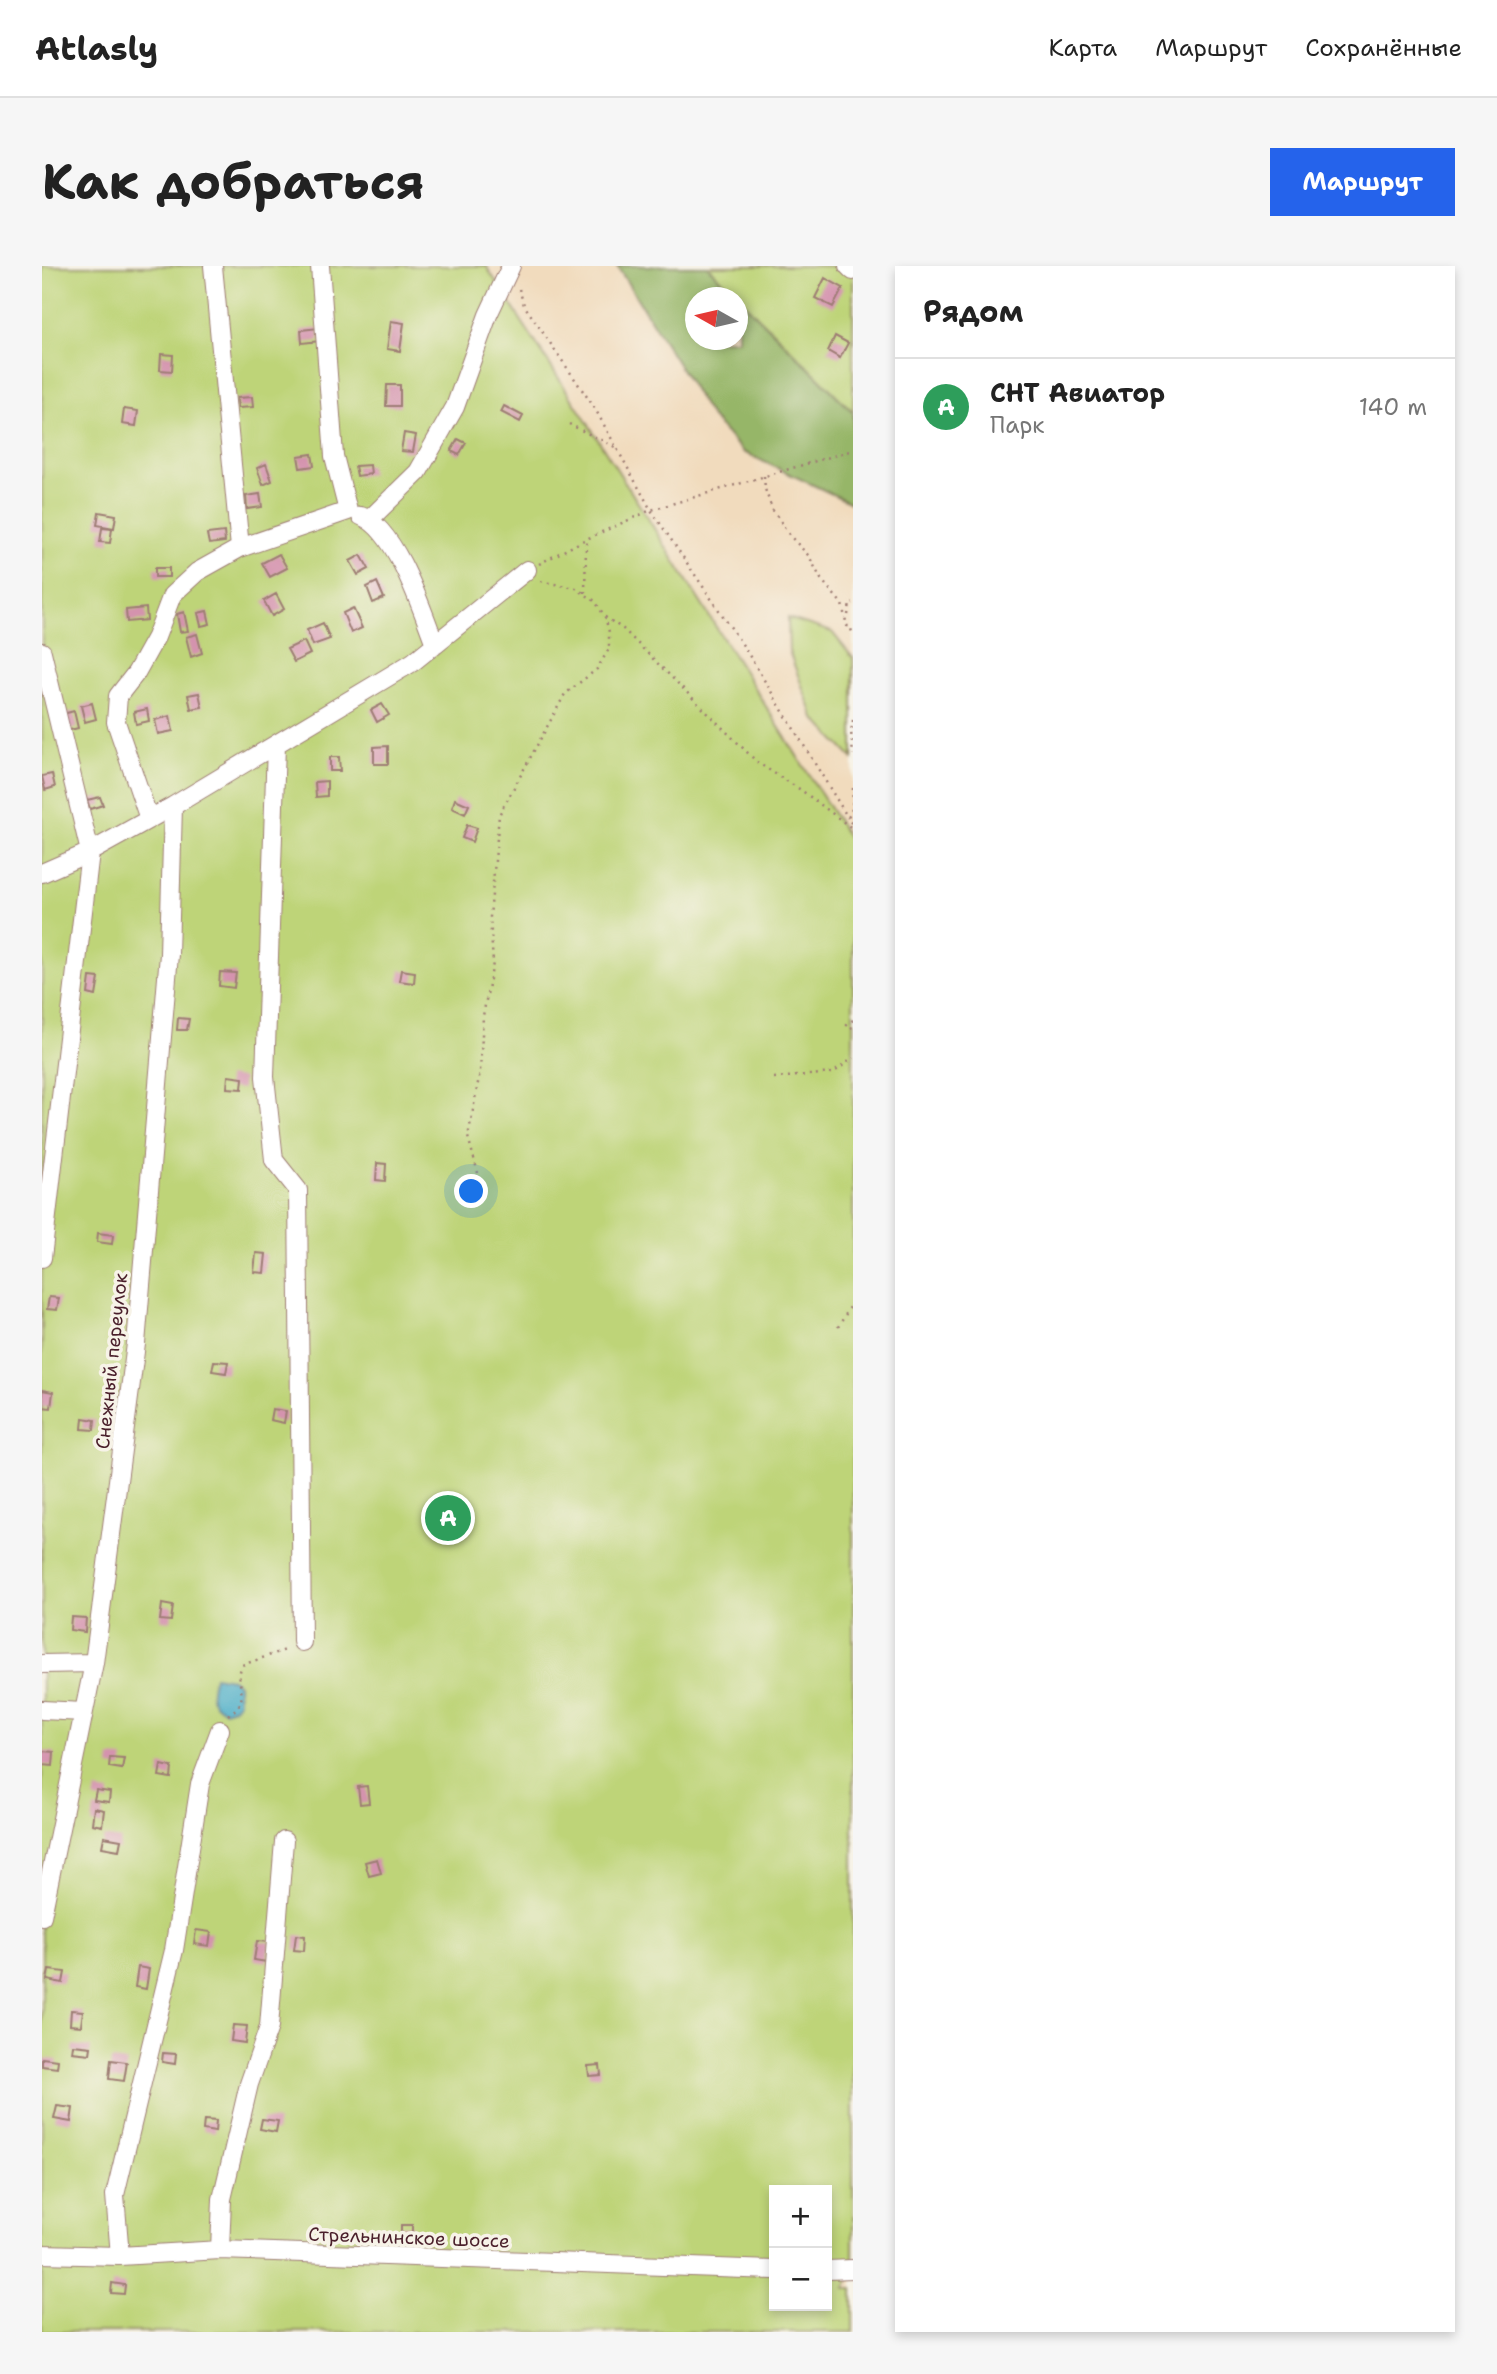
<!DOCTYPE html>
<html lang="ru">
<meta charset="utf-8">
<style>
:root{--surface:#fff;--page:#f6f6f6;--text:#222;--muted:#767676;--line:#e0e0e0;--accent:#2563eb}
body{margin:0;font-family:"Shantell Sans",sans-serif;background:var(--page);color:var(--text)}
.controls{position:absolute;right:21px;bottom:21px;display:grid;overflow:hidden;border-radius:0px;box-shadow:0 4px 10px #0003}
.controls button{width:63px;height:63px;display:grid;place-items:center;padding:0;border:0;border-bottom:2px solid var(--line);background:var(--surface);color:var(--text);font:35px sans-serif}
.compass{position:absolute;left:643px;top:21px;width:63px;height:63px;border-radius:50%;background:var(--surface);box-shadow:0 4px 10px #0003;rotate:278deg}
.you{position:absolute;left:430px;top:926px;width:24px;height:24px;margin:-18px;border:5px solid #fff;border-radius:50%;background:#1a73e8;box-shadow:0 0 0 10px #1a73e833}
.badge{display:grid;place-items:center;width:46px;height:46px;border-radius:50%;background:var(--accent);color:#fff;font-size:23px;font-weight:700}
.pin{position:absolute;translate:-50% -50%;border:4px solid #fff;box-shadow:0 2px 7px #0006}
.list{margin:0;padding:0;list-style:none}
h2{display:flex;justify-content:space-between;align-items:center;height:91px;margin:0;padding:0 28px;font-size:30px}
h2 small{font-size:23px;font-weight:400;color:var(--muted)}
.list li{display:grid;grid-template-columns:46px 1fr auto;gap:21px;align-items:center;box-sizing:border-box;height:98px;padding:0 28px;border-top:2px solid var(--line)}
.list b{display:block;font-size:26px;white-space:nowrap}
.list p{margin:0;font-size:23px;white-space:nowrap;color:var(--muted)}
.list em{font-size:23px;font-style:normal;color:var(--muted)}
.map{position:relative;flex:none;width:811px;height:2066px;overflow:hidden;border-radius:0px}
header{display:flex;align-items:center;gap:42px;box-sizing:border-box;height:98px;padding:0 35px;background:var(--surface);border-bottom:2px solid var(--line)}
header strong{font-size:33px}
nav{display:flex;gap:38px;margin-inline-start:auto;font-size:24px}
.intro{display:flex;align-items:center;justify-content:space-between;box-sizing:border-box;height:168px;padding:0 42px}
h1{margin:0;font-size:49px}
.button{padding:18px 32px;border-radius:0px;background:var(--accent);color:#fff;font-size:24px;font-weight:700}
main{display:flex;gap:42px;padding:0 42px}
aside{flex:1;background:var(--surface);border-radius:0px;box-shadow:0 4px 10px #0003}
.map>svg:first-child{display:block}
</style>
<header>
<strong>Atlasly</strong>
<nav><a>Карта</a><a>Маршрут</a><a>Сохранённые</a></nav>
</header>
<div class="intro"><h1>Как добраться</h1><a class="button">Маршрут</a></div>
<main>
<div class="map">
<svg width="811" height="2066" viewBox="0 0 811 2066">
<rect width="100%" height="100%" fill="#f7f3e8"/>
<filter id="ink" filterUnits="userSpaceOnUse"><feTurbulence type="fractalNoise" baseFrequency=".0143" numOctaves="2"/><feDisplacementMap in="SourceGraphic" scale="14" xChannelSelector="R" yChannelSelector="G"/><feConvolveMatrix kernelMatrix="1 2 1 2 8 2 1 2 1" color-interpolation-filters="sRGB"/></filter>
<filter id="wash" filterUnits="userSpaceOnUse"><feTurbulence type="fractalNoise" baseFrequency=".00686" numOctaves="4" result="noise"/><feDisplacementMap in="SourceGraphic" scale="28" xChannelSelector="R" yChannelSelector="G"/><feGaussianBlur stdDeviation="1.57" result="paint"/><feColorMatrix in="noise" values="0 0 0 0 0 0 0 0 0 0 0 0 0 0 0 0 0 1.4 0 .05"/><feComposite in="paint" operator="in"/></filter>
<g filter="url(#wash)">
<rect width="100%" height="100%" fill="#f1dbbd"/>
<path fill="#bed478" stroke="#847a52" stroke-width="2" fill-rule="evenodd" d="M0,0H444L554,170L811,579V2004L803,2022H811V2066H0ZM732,1924H785V2040H732Z
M665,0H811V146Z
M746,352L790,366L811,392V493L772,452L747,385Z"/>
<path fill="#96b668" stroke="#706a4a" stroke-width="2" fill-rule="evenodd" d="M575,0H665L811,146V238L701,186L669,151ZM654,32H696V74H654Z"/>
<path fill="#48adc8" stroke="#49667a" stroke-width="2" d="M172,1410L190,1413L196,1418L197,1436L191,1442L183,1445C165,1434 167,1429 172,1410Z"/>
<g id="blocks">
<path fill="#d493ae" d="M783,12L801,22L791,41L773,32Z
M349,55L362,57L358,85L345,83Z
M277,62L278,75L260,77L259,64Z
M793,70L806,77L798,92L786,85Z
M119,88L131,89L130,105L118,104Z
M345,119H358V140H344Z
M210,131L211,141L196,142L195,132Z
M462,140L481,150L478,156L459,146Z
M82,143L96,145L94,160L80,158Z
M362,167L374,169L371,186L359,185Z
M416,173L424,177L417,189L409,185Z
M270,188L272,200L258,202L256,190Z
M224,198L230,215L221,219L215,202Z
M328,199L329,208L315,210L313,200Z
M218,228L220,241L205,243L204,230Z
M57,246L74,249L72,262L55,259Z
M60,262L70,263L68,277L58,276Z
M182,266L183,276L167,278L165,268Z
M237,288L245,302L228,311L220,297Z
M319,289L327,303L316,309L308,295Z
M113,302H127V311H113Z
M335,316L342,332L331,337L325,321Z
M234,328L242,343L230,350L222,335Z
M104,342L105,354L85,356L84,344Z
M311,342L320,362L309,367L301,347Z
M165,345L168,358L159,360L156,347Z
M142,346L146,365L138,366L135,348Z
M281,357L288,373L271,379L265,364Z
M155,368L160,387L149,391L144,371Z
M262,375L268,388L252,396L245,383Z
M157,427L160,441L149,443L146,429Z
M50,437L54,453L43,456L39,440Z
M340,438L347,449L335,456L329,444Z
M105,443L107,455L94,458L92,446Z
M32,445L36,462L21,466L17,449Z
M128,450L131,465L116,468L113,454Z
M346,480V498H332V481Z
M288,491H297L298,505H288Z
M10,508L13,521L3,524L0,510Z
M285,515V530L274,531L273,516Z
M58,531L61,539L48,543L45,534Z
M413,533L427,539L423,548L410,542Z
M425,559L435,562L430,576L420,572Z
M359,704L373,706L372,717L357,715Z
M178,706L194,707L192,722L177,720Z
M48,711L57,712L54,730L46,728Z
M136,752L147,753L145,764H135Z
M186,810L201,812L200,823L185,822Z
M335,897L344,898L343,915L334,914Z
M56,967L71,969L70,978L55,976Z
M214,987L224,988L222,1007L212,1006Z
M7,1031L17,1032L15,1044L5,1043Z
M172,1095L186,1096L184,1107L170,1105Z
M0,1124L11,1126L9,1142L0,1141Z
M230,1143L244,1145L242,1157L228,1154Z
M41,1152L53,1154L52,1164L40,1163Z
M120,1338L131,1340L129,1355L118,1354Z
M29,1351L44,1352L43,1366L28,1364Z
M0,1485L12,1486L11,1500L0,1499Z
M68,1491L82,1492L80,1503L67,1501Z
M119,1499L130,1501L129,1512L117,1510Z
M325,1520L327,1537L318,1538L316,1521Z
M54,1524L68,1526L67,1536L52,1534Z
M52,1542L62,1544L60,1560L50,1558Z
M62,1571L79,1574L77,1584L60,1581Z
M335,1593L339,1607L327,1610L323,1596Z
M154,1664L169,1666L167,1680L152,1678Z
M254,1669L263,1670L262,1685L252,1684Z
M215,1675L228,1676L225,1696L212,1694Z
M96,1701L107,1703L104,1723L93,1721Z
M7,1704L23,1706L21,1717L5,1714Z
M29,1744L41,1745L39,1760L28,1759Z
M191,1759L205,1760L203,1777L189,1775Z
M31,1779L49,1781L48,1788L30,1786Z
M121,1787L134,1788L133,1798L120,1796Z
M0,1792L16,1794L15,1802L0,1800Z
M69,1794L85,1796L82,1815L67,1813Z
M558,1799L559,1809L547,1810L546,1800Z
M15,1840L31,1842L29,1856L12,1853Z
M220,1853L236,1855L234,1866L218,1863Z
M162,1854L174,1855L173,1866L161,1864Z
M359,1959H370V1971H359Z
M70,2017L83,2019L82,2028L69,2027Z"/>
</g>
</g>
<g filter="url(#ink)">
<use href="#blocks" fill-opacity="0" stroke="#9e7d74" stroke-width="2"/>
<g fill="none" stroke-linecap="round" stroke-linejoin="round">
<g stroke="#9e7d74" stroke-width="20">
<path id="minor" d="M806,0L811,5
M319,250C354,263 380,344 393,378
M328,253L376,206L413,141L446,49L469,0
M198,282L306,245L292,190L278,0
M0,386L48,586L0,992
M234,479L223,811L232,894L256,924L260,1376
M107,553L74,456L76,430L94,407L114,371L130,329L155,306L198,282L171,0
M0,607L48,586L131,540L371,396L485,304
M0,1398L52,1397
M0,1444L42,1446
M0,1650L52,1397L94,1078L127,688L131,540
M178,1984L180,1933L207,1818L227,1761L242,1575
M0,1988L78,1990L178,1984L732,2004
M78,1990L73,1929L132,1684L158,1518L178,1464
M785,2004L811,2003"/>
</g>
<path stroke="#9e7d74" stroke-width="2.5" stroke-dasharray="2 5" stroke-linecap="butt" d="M477,23L482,39L552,141L609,244L702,381L806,552
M527,158L575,182
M722,210L723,223L730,243L748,270L767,290L779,313L800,338L805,360H808L811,369
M497,298L542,274L609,244L811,184
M543,327L544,278L548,272
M806,349L808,338L811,337
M563,351L581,363L716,497L759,524L811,563
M811,454L809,465L811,489
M811,522L810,543L806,552L811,560
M811,754L804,760L811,762
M732,812L791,807L811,792
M436,907L426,871L438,806L441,750L451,697L448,651L457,549L523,428L555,403L567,383V366L563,351L553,335L534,322L497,315
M796,1061L811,1036
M186,1449C212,1432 191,1420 200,1399L246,1383"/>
<use href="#minor" stroke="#fff" stroke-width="18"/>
</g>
</g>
<g text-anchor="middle" stroke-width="7" stroke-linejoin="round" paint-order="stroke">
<g font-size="19" fill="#4a1f2b" stroke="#f7f3e8">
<text transform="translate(69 1095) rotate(-84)" y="7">Снежный переулок</text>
<text transform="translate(367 1971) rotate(2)" y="7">Стрельнинское шоссе</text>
</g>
</g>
</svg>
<div class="controls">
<button>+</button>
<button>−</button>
</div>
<svg class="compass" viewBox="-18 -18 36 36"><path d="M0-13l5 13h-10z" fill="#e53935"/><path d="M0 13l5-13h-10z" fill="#767676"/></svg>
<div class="you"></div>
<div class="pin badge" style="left:406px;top:1252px;background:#2e9e5b">A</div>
</div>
<aside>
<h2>Рядом<small></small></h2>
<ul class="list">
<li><span class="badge" style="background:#2e9e5b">A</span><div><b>СНТ Авиатор</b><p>Парк</p></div><em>140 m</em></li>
</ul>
</aside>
</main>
